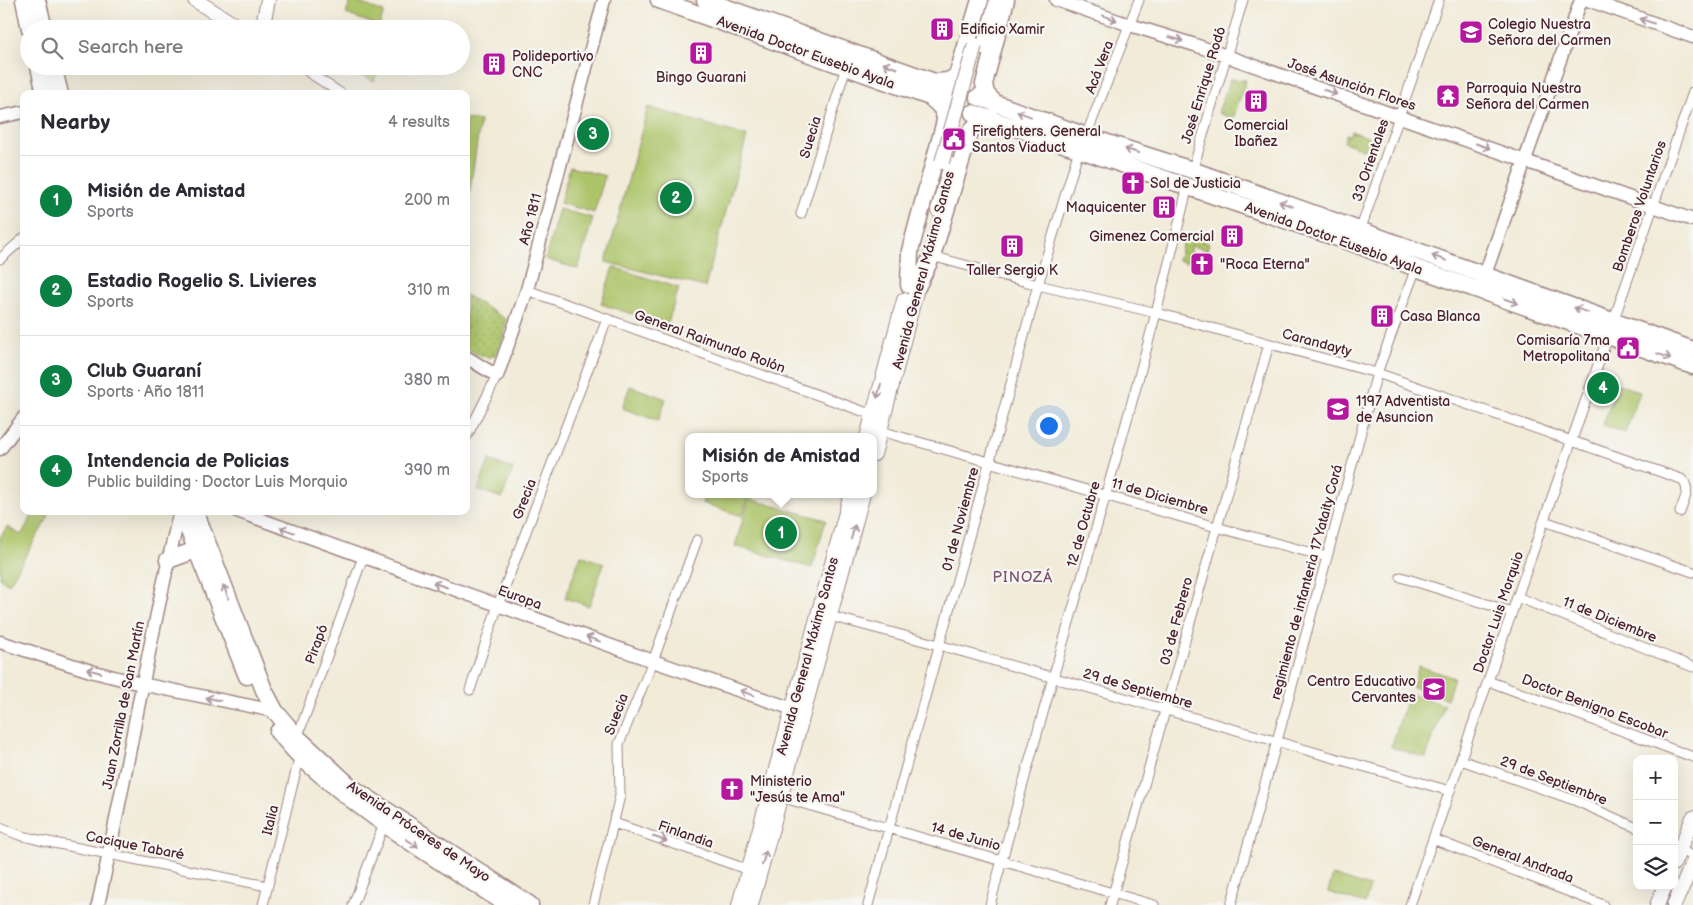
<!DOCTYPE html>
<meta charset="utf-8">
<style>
:root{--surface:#fff;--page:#f7f7f7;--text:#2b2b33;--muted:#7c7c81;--line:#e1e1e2;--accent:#0b8043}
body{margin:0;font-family:"Balsamiq Sans",sans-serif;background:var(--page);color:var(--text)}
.controls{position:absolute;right:15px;bottom:15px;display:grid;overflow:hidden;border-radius:10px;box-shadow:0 5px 20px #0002}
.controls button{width:45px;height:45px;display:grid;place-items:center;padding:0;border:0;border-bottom:1px solid var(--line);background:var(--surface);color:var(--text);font:25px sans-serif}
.you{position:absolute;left:1048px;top:425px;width:18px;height:18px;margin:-12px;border:4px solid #fff;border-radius:50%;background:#1a73e8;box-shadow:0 0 0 8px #1a73e833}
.badge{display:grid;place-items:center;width:32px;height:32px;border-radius:50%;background:var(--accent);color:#fff;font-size:16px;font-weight:700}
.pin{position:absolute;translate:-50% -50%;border:2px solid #fff;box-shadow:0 1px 5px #0006}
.popup{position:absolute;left:685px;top:433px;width:192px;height:65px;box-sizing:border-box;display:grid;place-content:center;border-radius:10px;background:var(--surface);filter:drop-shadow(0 1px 4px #0005);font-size:16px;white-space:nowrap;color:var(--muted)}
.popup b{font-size:19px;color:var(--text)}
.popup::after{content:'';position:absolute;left:50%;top:100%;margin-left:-10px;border:10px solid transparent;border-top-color:var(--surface)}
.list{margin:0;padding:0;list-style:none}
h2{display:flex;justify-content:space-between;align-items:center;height:65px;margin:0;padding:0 20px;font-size:21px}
h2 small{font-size:16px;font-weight:400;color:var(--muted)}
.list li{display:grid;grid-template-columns:32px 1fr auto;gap:15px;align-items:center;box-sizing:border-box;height:90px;padding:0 20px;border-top:1px solid var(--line)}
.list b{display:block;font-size:19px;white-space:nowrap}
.list p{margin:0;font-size:16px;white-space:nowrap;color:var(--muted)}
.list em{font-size:16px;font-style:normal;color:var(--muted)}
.icon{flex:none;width:28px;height:28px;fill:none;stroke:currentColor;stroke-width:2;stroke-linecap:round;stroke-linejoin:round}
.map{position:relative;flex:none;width:1693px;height:905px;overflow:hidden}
.search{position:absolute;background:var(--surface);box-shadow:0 5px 20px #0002;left:20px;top:20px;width:450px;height:55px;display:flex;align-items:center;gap:12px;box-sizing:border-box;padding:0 18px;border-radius:28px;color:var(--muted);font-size:19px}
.panel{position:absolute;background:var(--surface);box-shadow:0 5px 20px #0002;left:20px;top:90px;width:450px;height:425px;border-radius:10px}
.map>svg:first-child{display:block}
</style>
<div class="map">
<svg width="1693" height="905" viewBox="0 0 1693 905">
<defs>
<pattern id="green-dots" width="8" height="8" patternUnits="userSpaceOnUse" patternTransform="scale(1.25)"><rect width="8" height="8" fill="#adc56b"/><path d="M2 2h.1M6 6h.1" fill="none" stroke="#96a95d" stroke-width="1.8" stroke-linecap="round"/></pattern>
</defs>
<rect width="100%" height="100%" fill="#f6f6f2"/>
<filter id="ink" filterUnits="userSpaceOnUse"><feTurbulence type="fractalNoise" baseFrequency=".02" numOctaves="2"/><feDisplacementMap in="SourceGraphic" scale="10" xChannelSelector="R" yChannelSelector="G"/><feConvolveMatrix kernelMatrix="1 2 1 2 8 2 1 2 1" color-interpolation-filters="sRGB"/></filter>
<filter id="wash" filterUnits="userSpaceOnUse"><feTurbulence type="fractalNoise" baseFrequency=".0096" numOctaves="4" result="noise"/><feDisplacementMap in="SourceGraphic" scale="20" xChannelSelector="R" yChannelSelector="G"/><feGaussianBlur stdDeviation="1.12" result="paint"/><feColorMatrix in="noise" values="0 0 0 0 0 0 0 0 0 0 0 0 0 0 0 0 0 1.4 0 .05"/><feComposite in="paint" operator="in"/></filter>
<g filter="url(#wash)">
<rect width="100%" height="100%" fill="#f1ebd8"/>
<path fill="url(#green-dots)" stroke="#7c724b" d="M1230,79L1246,80L1233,119L1218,113Z
M1351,131L1375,140L1371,152L1344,142L1346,134L1350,135Z
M1185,236L1209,243L1207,250L1192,246L1187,263L1178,260Z
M466,295L507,320C499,349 502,370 466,348Z"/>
<path fill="#adc56b" stroke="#7c724b" d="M351,0L384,12L379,26L346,14Z
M338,66H380L374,81Z
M648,107L747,136L705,287L606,262Z
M466,119L480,121L466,219Z
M570,167L605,176L594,213L560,203Z
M559,209L593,218L578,269L545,259Z
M613,267L679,288L667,325L601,304Z
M1618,384L1640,392L1625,433L1603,425Z
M630,386L666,399L658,421L622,408Z
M489,460L513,469L502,498L478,490Z
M705,494H749L742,516L702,503Z
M749,499L826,520L812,568L735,546Z
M35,511H41L49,516L9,584L0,578V537L7,527L21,535Z
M581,555L604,564L589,606L565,598Z
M1419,666L1454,678L1447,699L1412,687Z
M1409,693L1444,705L1426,758L1391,747Z
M1333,875L1370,887L1365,904L1328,892Z"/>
</g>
<g filter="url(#ink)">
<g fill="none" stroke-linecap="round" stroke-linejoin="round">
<g stroke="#9e8582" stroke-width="11">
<path id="street" d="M301,66L311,74L342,94
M1192,172L1243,0
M801,214L846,67
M1359,234L1439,0
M928,255L1038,285L1157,313L1377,373L1681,479C1692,488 1684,500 1680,512
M0,259L24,238
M527,290L876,416
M877,430L1216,527L1327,557
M466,438L497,376
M1544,521L1693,572
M1401,577L1512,612
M1517,597L1693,667
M826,615L939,645L1450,791
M1488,681L1693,757
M470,690L498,605L607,319
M297,738L363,557
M1461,760L1574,800L1637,828
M777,796L1154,905
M614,823L749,870
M0,827L19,835L39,840L267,886
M1433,839L1603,905
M1677,847L1693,857
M263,905L300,755
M353,905L384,824
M593,905L620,796L619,744L653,661L697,540
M868,905L1038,285L1079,150L1086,136L1139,0
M990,905C1053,664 1131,427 1188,185
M1110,905L1269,344
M1231,905L1277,741L1377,373L1416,268
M1410,905L1693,92"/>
</g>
<g stroke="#9e8582" stroke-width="15">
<path id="secondary" d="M1056,0L1130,25L1195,45L1693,220
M1588,0L1693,37
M0,117L24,112
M1482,283L1581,0
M466,357L497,376L527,290L604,0
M0,449L24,417
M237,511L653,661L793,709
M0,642L94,672L141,684L275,711
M98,905C127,774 148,642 180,511"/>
</g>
<g stroke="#9e8582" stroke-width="16">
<path id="primary" d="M195,0L241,29
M259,29L263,24L268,0
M983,48L997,0
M938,210L951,165
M867,437L904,300
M874,454L920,276
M1674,863L1693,818
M739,905L851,494
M751,905L863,494
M1657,905L1665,886
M1674,905L1693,863"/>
</g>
<g stroke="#9e8582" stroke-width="19">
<path id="highway" d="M24,0L30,29
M37,0L44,29
M659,0L952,105
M705,0L957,90
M39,66L45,94
M53,66L60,94
M936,82L948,81L957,76L980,0
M978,97L1086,136L1192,170L1693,350
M995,103L986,94L984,84L1006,0
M973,113L1355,244L1416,268L1693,366
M909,285L910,251L945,121C945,111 940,105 932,99
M917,287L932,256L970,132L979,122L991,118
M181,511L247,676
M195,511L264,690L275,711L296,736L351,787L530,905
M168,560L196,550
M278,732C286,740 293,750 301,757C364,815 437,860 508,905"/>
</g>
<use href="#street" stroke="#fff" stroke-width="9"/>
<use href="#secondary" stroke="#fff" stroke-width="12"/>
<use href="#primary" stroke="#fff" stroke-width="14"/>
<use href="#highway" stroke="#fff" stroke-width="16"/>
<g stroke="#9e8582" stroke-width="16" stroke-linecap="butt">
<path id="primary-bridge" d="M942,162L975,45"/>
</g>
<use href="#primary-bridge" stroke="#fff" stroke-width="14"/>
</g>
<defs><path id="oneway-shaft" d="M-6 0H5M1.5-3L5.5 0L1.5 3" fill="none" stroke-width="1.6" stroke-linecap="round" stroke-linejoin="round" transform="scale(1.25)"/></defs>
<g stroke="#ae9aa0">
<use href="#oneway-shaft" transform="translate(1110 18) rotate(19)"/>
<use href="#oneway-shaft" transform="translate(1647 21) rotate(-160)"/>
<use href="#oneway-shaft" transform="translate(1176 39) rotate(17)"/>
<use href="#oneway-shaft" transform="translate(890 66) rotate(-161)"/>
<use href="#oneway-shaft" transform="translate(1330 92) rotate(19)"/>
<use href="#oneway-shaft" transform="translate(1024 114) rotate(-160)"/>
<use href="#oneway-shaft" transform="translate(1483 146) rotate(19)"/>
<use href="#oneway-shaft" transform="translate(1132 151) rotate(-162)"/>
<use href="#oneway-shaft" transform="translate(1286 204) rotate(-160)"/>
<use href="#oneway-shaft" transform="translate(1439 258) rotate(-160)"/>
<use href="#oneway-shaft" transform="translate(1511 301) rotate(19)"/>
<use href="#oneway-shaft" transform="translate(1581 310) rotate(-160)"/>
<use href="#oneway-shaft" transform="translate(1664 356) rotate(20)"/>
<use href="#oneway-shaft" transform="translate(879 391) rotate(105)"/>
<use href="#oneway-shaft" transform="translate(287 530) rotate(-160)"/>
<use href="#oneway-shaft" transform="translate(853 532) rotate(-75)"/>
<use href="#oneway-shaft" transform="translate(440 585) rotate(-161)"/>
<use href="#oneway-shaft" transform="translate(226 592) rotate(-111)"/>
<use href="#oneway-shaft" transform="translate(593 639) rotate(-160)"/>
<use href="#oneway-shaft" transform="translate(94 671) rotate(-164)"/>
<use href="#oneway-shaft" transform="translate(747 693) rotate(-161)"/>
<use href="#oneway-shaft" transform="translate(213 699) rotate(-168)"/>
<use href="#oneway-shaft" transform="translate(660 839) rotate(19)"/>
<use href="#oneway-shaft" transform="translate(412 843) rotate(35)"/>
<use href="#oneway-shaft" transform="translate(764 858) rotate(-75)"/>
</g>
</g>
<defs>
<g id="building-square" transform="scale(1.25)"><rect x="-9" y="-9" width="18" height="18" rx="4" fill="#b5179e" stroke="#f6f6f2"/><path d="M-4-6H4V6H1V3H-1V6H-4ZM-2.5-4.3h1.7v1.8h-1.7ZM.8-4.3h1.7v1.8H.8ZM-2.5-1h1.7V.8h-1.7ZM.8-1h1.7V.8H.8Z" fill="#fff"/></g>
<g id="school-square" transform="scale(1.25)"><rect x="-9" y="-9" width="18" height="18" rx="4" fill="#b5179e" stroke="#f6f6f2"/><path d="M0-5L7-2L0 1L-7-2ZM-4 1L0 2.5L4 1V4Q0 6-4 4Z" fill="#fff"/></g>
<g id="temple-square" transform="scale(1.25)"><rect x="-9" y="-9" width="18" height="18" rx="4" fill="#b5179e" stroke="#f6f6f2"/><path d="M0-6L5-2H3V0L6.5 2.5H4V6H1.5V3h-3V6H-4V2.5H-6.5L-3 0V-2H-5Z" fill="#fff"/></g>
<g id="civic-square" transform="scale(1.25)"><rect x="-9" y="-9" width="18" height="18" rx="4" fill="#b5179e" stroke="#f6f6f2"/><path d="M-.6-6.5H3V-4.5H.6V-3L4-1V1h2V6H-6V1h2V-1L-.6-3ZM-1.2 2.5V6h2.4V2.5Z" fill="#fff"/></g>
<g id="church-square" transform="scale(1.25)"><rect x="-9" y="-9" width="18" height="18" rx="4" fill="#b5179e" stroke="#f6f6f2"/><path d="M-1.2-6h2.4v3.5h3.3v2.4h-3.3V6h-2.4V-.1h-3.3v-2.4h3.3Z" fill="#fff"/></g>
</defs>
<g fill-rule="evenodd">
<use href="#building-square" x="942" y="29"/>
<use href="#school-square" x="1471" y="32"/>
<use href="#building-square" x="701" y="53"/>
<use href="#building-square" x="494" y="64"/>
<use href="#temple-square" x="1448" y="96"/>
<use href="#building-square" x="1256" y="101"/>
<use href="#civic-square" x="954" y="139"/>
<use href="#church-square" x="1133" y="183"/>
<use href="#building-square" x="1164" y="207"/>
<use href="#building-square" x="1232" y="236"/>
<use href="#building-square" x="1012" y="246"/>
<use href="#church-square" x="1202" y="264"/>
<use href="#building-square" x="1382" y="316"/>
<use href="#civic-square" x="1628" y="348"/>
<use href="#school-square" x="1338" y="409"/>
<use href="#school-square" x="1434" y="689"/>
<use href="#church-square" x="732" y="789"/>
</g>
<g text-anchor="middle" stroke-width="4.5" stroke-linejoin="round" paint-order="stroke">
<g font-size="14" fill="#4a1f2b" stroke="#f6f6f2" text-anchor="start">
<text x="1488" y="29">Colegio Nuestra<tspan x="1488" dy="16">Señora del Carmen</tspan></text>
<text x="960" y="34">Edificio Xamir</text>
<text x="512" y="61">Polideportivo<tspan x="512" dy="16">CNC</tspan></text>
<text x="701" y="82" text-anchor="middle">Bingo Guarani</text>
<text x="1466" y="93">Parroquia Nuestra<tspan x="1466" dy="16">Señora del Carmen</tspan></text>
<text x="1256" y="130" text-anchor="middle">Comercial<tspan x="1256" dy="16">Ibañez</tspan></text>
<text x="972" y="136">Firefighters. General<tspan x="972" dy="16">Santos Viaduct</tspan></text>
<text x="1150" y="188">Sol de Justicia</text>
<text x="1146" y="212" text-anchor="end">Maquicenter</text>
<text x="1214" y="241" text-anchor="end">Gimenez Comercial</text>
<text x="1220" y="269">"Roca Eterna"</text>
<text x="1012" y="275" text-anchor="middle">Taller Sergio K</text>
<text x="1400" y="321">Casa Blanca</text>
<text x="1610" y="345" text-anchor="end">Comisaría 7ma<tspan x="1610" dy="16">Metropolitana</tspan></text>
<text x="1356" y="406">1197 Adventista<tspan x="1356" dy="16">de Asuncion</tspan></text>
<text x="1416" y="686" text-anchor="end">Centro Educativo<tspan x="1416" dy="16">Cervantes</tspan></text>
<text x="750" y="786">Ministerio<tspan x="750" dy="16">"Jesús te Ama"</tspan></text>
</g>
<g font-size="14" fill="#4a1f2b" stroke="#f6f6f2">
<text transform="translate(806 52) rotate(20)" y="5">Avenida Doctor Eusebio Ayala</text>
<text transform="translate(1099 67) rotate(-69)" y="5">Acá Vera</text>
<text transform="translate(1352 84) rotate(19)" y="5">José Asunción Flores</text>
<text transform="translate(1203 85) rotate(-73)" y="5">José Enrique Rodó</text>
<text transform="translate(810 137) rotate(-73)" y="5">Suecia</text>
<text transform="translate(1370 160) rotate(-71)" y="5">33 Orientales</text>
<text transform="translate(1639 206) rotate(-71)" y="5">Bomberos Voluntarios</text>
<text transform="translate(530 219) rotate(-75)" y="5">Año 1811</text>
<text transform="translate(1334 238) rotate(20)" y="5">Avenida Doctor Eusebio Ayala</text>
<text transform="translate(923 270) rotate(-75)" y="5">Avenida General Máximo Santos</text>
<text transform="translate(710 341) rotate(20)" y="5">General Raimundo Rolón</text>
<text transform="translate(1317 342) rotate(15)" y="5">Carandayty</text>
<text transform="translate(1160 496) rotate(16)" y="5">11 de Diciembre</text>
<text transform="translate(524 499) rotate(-69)" y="5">Grecia</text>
<text transform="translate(960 519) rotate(-75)" y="5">01 de Noviembre</text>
<text transform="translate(1083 524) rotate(-74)" y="5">12 de Octubre</text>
<text transform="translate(1306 582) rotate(-75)" y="5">regimiento de infanteria 17 Yataity Corá</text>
<text transform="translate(520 597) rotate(20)" y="5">Europa</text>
<text transform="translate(1498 612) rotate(-71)" y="5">Doctor Luis Morquio</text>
<text transform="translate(1610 619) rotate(22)" y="5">11 de Diciembre</text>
<text transform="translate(1176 621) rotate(-75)" y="5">03 de Febrero</text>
<text transform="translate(316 644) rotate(-70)" y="5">Pirapó</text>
<text transform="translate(807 656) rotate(-75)" y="5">Avenida General Máximo Santos</text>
<text transform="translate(1138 688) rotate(16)" y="5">29 de Septiembre</text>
<text transform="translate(123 705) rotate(-79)" y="5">Juan Zorrilla de San Martín</text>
<text transform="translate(1595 706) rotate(21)" y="5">Doctor Benigno Escobar</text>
<text transform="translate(616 714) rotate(-69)" y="5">Suecia</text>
<text transform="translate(1554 780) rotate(21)" y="5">29 de Septiembre</text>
<text transform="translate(270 820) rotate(-76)" y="5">Italia</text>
<text transform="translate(419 831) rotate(34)" y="5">Avenida Próceres de Mayo</text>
<text transform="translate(686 834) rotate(19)" y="5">Finlandia</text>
<text transform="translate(966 836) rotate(16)" y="5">14 de Junio</text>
<text transform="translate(135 845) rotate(11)" y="5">Cacique Tabaré</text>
<text transform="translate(1523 859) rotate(21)" y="5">General Andrada</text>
</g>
<g font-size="15" letter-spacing="1" fill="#79536f" stroke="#f6f6f2">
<text x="1023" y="582">PINOZÁ</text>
</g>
</g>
</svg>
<div class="controls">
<button>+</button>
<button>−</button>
<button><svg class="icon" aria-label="layers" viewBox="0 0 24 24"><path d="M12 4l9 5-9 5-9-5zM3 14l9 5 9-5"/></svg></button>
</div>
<div class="you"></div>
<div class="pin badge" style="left:781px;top:533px">1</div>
<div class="popup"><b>Misión de Amistad</b>Sports</div>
<div class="pin badge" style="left:676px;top:198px">2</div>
<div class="pin badge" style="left:593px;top:134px">3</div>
<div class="pin badge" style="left:1603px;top:388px">4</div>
<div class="search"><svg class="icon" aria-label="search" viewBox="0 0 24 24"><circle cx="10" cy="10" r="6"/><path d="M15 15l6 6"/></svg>Search here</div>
<section class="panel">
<h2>Nearby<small>4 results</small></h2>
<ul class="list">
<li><span class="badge">1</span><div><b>Misión de Amistad</b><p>Sports</p></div><em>200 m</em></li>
<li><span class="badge">2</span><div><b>Estadio Rogelio S. Livieres</b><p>Sports</p></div><em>310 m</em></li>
<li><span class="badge">3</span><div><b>Club Guaraní</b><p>Sports · Año 1811</p></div><em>380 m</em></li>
<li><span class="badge">4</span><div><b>Intendencia de Policias</b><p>Public building · Doctor Luis Morquio</p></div><em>390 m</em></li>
</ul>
</section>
</div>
